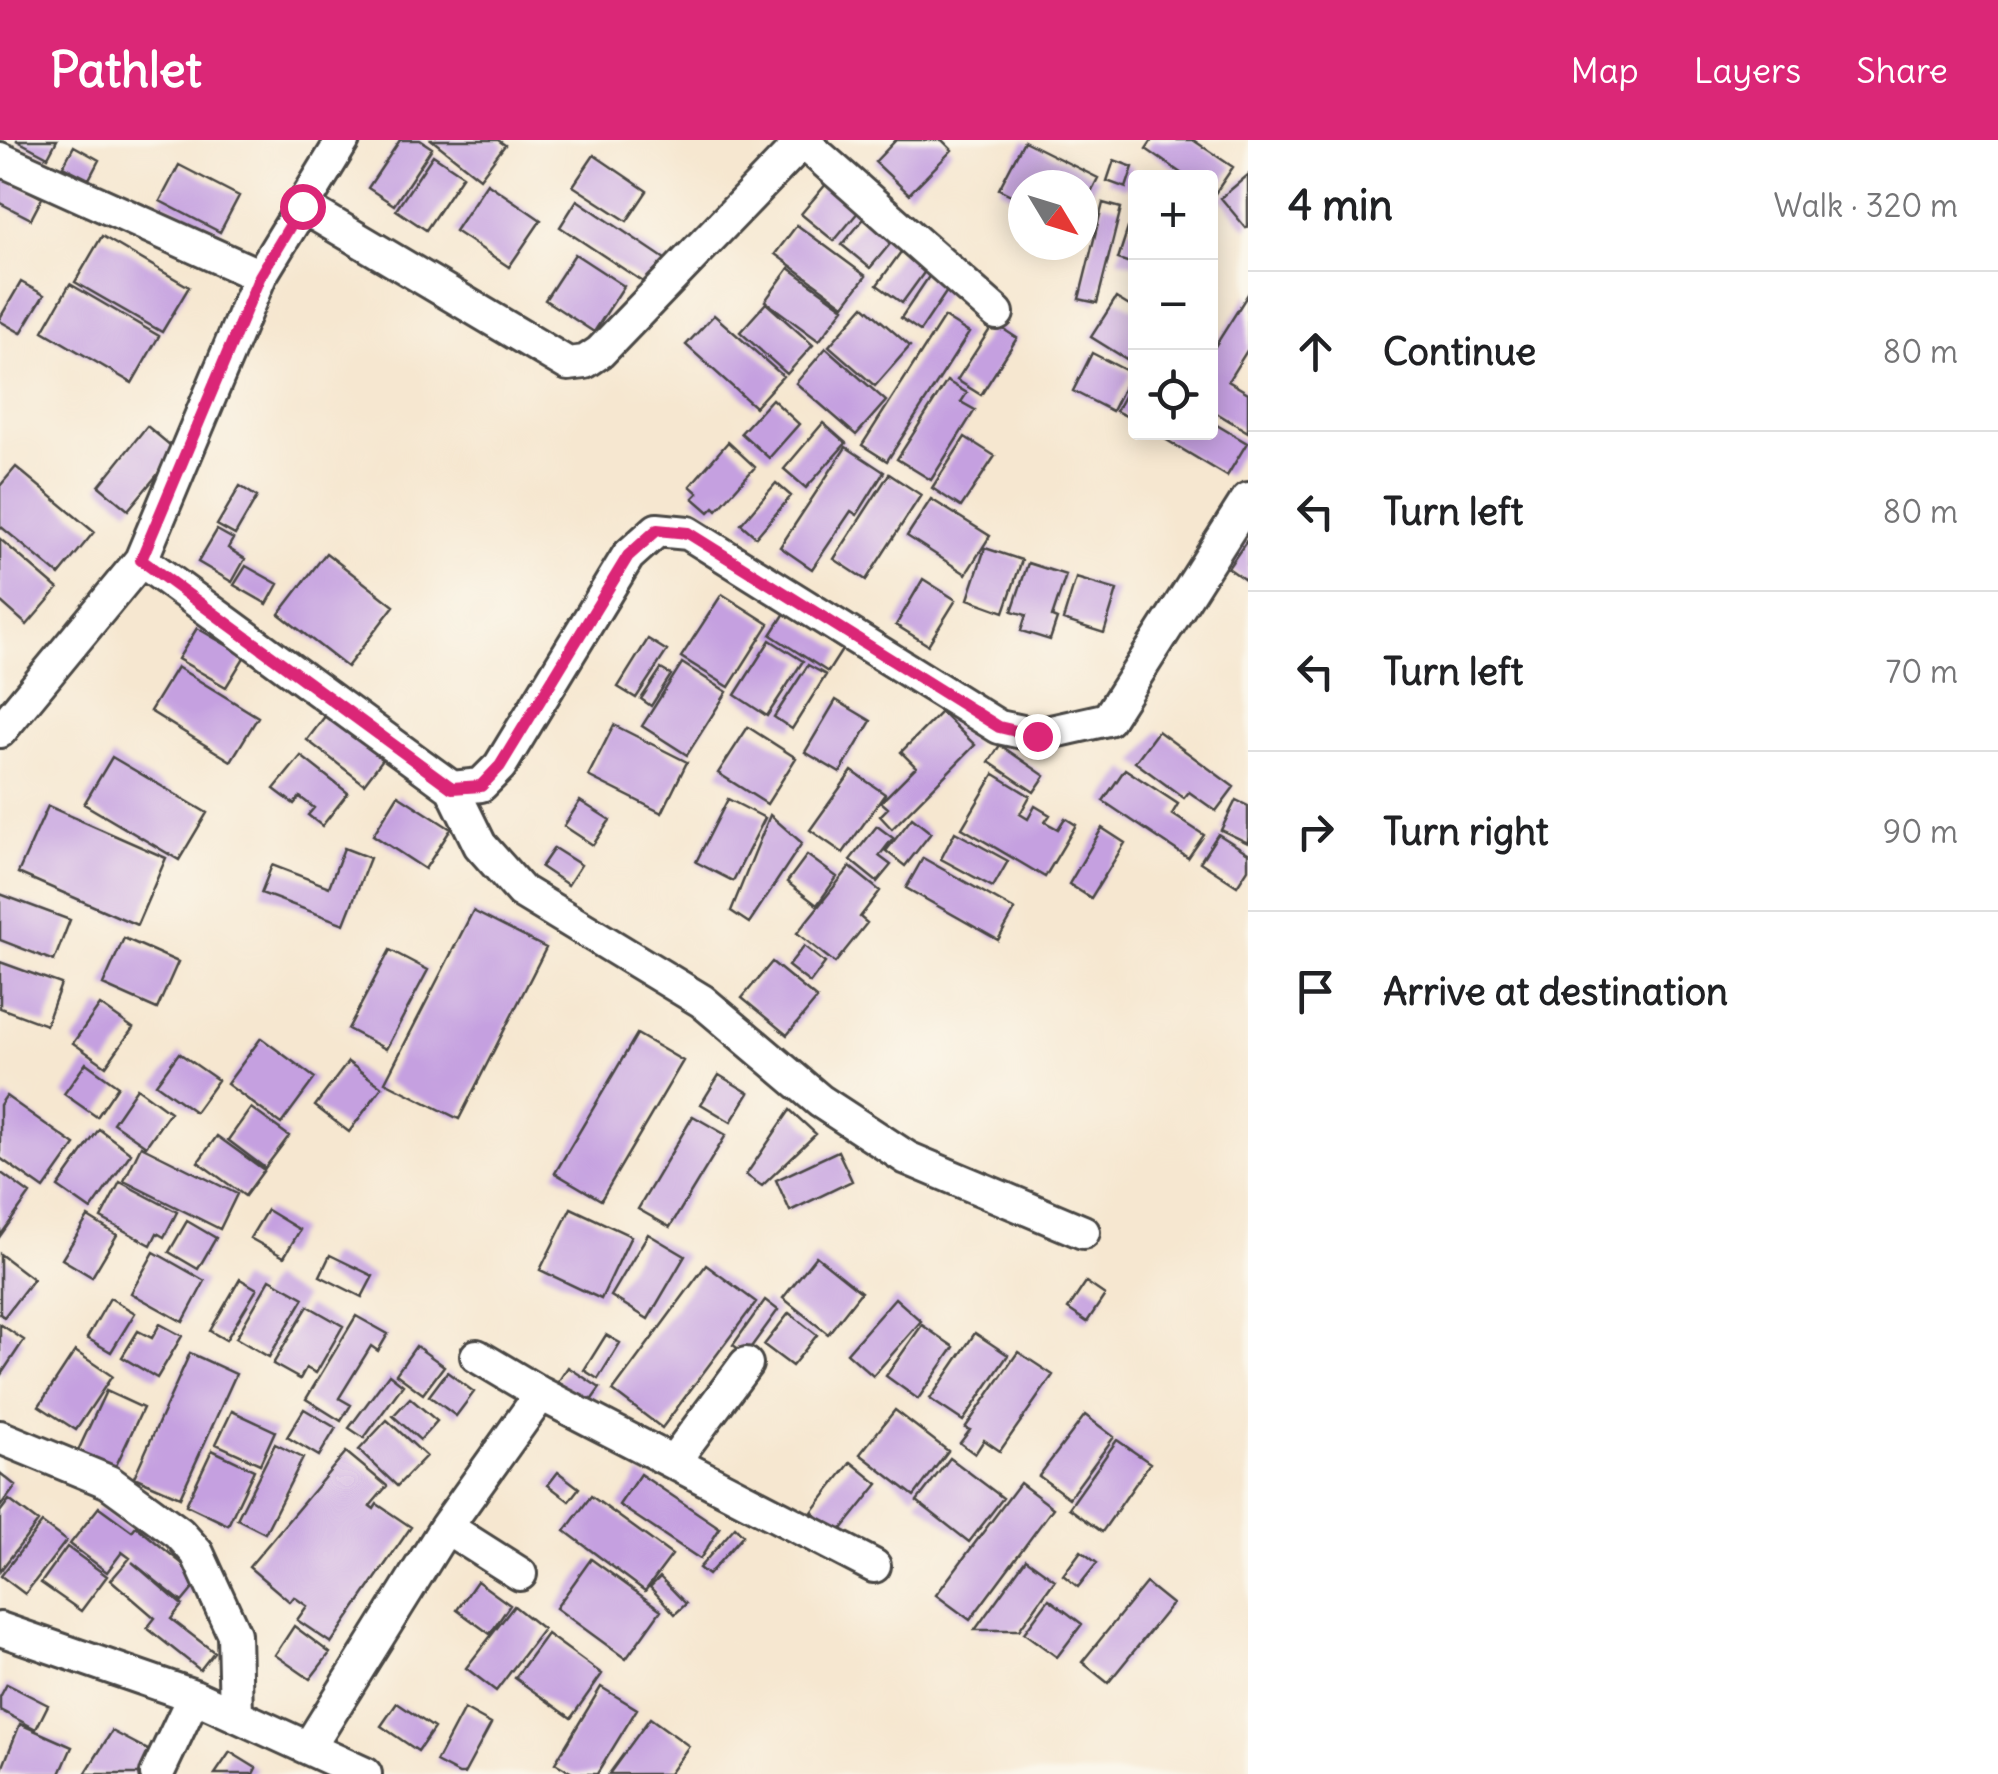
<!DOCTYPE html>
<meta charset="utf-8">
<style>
:root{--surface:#fff;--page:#f2f2f2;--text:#202124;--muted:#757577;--line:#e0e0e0;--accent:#db2777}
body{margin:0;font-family:Delius,sans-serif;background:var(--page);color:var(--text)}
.controls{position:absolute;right:30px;top:30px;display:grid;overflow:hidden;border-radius:10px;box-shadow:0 5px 25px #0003}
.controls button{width:90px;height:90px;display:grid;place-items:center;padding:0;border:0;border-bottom:2px solid var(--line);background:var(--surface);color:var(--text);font:50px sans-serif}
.compass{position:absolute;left:1008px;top:30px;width:90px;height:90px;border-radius:50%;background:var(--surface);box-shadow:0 5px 25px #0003;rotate:128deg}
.stop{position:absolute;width:30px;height:30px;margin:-22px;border:8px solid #db2777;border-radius:50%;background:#fff}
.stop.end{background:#db2777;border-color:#fff;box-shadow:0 2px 10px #0008}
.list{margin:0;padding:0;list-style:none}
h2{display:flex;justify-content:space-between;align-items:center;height:130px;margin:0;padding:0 40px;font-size:42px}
h2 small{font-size:32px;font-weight:400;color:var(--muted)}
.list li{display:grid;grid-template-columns:65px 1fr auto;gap:30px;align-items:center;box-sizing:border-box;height:160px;padding:0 40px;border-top:2px solid var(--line)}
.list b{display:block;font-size:38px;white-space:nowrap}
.list em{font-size:32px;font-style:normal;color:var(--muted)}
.icon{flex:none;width:55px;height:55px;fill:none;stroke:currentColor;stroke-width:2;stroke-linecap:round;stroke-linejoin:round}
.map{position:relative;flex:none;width:1248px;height:1634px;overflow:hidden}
header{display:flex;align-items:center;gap:60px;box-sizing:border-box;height:140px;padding:0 50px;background:var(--accent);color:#fff}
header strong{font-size:48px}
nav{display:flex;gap:55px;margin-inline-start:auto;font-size:35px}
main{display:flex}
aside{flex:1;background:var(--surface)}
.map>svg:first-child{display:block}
</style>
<header>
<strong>Pathlet</strong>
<nav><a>Map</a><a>Layers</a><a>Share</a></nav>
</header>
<main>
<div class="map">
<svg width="1248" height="1634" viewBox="0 0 1248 1634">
<rect width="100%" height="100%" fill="#fbf7ec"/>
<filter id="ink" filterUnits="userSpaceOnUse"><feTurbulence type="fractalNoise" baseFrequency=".01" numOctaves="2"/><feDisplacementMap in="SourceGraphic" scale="20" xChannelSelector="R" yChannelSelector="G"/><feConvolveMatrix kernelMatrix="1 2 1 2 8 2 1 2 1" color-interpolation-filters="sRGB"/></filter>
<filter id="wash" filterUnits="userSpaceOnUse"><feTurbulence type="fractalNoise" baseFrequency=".0048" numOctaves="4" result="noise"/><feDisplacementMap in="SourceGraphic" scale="40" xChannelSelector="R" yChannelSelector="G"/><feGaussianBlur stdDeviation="2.25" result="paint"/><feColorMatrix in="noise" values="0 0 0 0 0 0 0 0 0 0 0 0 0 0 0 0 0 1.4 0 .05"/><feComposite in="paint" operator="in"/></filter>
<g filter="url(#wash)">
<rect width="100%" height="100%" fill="#f6e7d0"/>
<g id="blocks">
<path fill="#c5a0e0" d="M16,0H57L48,17Z
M400,0H420L432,8L394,65L368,48Z
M432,0H498L505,5L480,38Z
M896,0H942L952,10L909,54L875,22Z
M1152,0H1193L1233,27L1214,55L1210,53V38H1188L1146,9Z
M1024,1L1098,38L1083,68V45H1023V61L999,49Z
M74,6L99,20L89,39L63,26Z
M433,15L463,35L426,90L396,70Z
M594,15L647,51L627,81L573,46Z
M1114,20L1133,27L1126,48L1107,41Z
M179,25L239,56L220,92L160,61Z
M0,35L42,58L31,79L0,63Z
M1248,35V86L1246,88L1221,58Z
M487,43L541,80L509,127L455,91Z
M827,43L859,71L834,101L801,74Z
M577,60L668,121L651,147L560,87Z
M1103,63L1121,68L1097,163L1079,159Z
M867,75L895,98L870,128L842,105Z
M797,85L866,136L844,165L775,114Z
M1128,88L1136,90V125L1118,119Z
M102,96L189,147L162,192L75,142Z
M906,105L931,123L902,163L877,145Z
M575,114L624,146L594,192L545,160Z
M789,128L844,168L819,201L765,161Z
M932,132L951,145L920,191L901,178Z
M21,142L44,155L21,193L0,181V178Z
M70,144L159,196L132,243L43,191Z
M1248,154V209L1228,241L1248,253V292L1210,269V214Z
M1116,158L1136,170V225L1091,197Z
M766,163L813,205L787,234L740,192Z
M864,166L910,206L875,246L829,206Z
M714,175L783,236L755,267L686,205Z
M944,177L969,193L887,321L862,305Z
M994,183L1017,198L981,255L957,240Z
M826,208L886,261L856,295L796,243Z
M1092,213L1131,233L1112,271L1073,251Z
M1136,234V281L1116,271Z
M947,241L967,253L961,262L975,270L931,340L897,319Z
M772,259L799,284L769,318L741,293Z
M1210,281L1247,303L1227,336L1160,296L1162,292H1210Z
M823,283L846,303L806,348L784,329Z
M147,286L177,311L128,370L99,346Z
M965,297L995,316L961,367L932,348Z
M728,302L755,327L717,370L714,367L709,372L693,358L698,353L690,346Z
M846,307L884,332L857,375L851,371L812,429L780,407Z
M16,327L94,392L59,435L0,386V346Z
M889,334L921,355L866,440L834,419Z
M776,343L791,356L756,397L741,384Z
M240,346L257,357L235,395L217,385Z
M931,359L990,396L966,434L907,396Z
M217,390L233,399L228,408L245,419L232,442L198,422Z
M0,399L58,449L27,485L0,461Z
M1248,399V442L1228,428Z
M985,408L1022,420L1004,472L968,459Z
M326,413L394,466L347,527L279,474Z
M1028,423L1066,435L1052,477L1057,479L1050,500L1021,491L1026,475L1012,471Z
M246,426L278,444L267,464L234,445Z
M1076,438L1117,450L1104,493L1063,480Z
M923,439L956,460L928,505L896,485Z
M722,454L769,484L729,547L681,517Z
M785,473L842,510L828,532L771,495Z
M197,488L245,516L226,547L178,519Z
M648,499L667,511L636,558L618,547Z
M770,500L803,521L767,576L735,555Z
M682,523L727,552L687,615L642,586Z
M808,525L826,535L792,589L774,577Z
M177,527L258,577L231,621L150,571Z
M661,529L671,535L651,566L641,559Z
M836,560L871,581L840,633L805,612Z
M329,571L386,615L364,644L307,600Z
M941,572L975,605L892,689L880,676L888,668L881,662L916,627L901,612Z
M614,585L687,622L662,673L588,636Z
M748,587L796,618L767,664L718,633Z
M1158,591L1234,647L1216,671L1189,652L1184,658L1135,622Z
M1000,605L1045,636L1034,652L989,622Z
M301,616L348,653L322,686L308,675L314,668L300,657L294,664L274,649Z
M112,617L207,673L179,720L84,664Z
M1125,629L1178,664L1172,674L1204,695L1188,718L1103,661Z
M852,631L885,654L843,713L810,690Z
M994,634L1030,656L1020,674L1028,679L1035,666L1050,675L1045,682L1058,689L1065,678L1076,685L1045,737L962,688Z
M398,655L451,689L425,729L373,695Z
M728,659L765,678L733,741L696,722Z
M1236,660L1248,666V703L1221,690Z
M580,661L610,680L593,705L564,686Z
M48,666L166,718L137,785L18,733Z
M770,675L802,703L749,783L731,771Z
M912,678L931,693L905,726L886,711Z
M877,686L893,698L879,716L891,725L877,742L850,720Z
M1102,688L1125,703L1091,758L1069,744Z
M955,692L1008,721L993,747L941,719Z
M1218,694L1248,713V729L1237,746L1200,722Z
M344,708L370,718L344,784L261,753L272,725L329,747Z
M554,708L581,725L568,745L541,727Z
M807,715L837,737L817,765L787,742Z
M923,718L1015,770L998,800L906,748Z
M850,727L880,751L860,777L867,783L835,823L797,793Z
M0,754L70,780L54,821L0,800Z
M473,771L546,808L459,979L385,942Z
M124,798L178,822L157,869L103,845Z
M804,806L825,823L810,843L788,826Z
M390,810L428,830L386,909L348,889Z
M0,822L61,844L46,885L0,868Z
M772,822L817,859L787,895L742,858Z
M100,865L133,888L106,926L73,903Z
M637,894L683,921L601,1060L555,1033Z
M261,898L315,938L281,984L227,944Z
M179,913L218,940L195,972L156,944Z
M348,922L382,947L349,992L315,966Z
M86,923L118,946L97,977L64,954Z
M719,935L749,953L731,982L701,964Z
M137,948L170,972L146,1006L113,983Z
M6,956L75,1005L44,1049L0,1018V965Z
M251,968L289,996L265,1028L228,1000Z
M790,970L816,994L762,1046L746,1035Z
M693,976L726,995L670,1087L638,1069Z
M99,989L131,1013L91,1070L58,1047Z
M217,996L264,1030L245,1056L198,1022Z
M141,1006L237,1054L220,1089L124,1041Z
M838,1011L852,1041L790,1071L776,1040Z
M0,1032L30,1054L0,1096Z
M120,1042L177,1072L164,1097L157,1093L151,1105L101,1078Z
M571,1068L631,1096L601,1159L540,1130Z
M267,1070L300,1090L284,1117L250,1098Z
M88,1077L117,1095L92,1137L62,1119Z
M187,1081L216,1098L198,1129L169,1112Z
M648,1094L685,1116L648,1179L611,1156Z
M154,1112L205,1141L183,1182L131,1153Z
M0,1114L33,1139L4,1177L0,1174Z
M330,1115L373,1136L362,1157L320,1136Z
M816,1116L861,1152L828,1194L783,1158Z
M706,1125L756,1162L662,1288L613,1251Z
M240,1139L257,1149L226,1200L210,1191Z
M270,1139L304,1158L269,1217L236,1198Z
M1086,1142L1105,1155L1087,1182L1068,1169Z
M110,1158L135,1173L111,1212L87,1198Z
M895,1158L921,1181L873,1236L847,1213Z
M765,1160L778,1170L746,1214L733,1205Z
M308,1166L343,1186L316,1233L306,1228L300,1239L273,1224Z
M789,1173L817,1195L792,1226L764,1205Z
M356,1176L388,1194L378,1211L371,1206L339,1258L351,1265L341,1281L306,1259Z
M0,1184L24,1200L0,1236Z
M160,1184L182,1196L157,1238L122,1217L138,1191L152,1198Z
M922,1185L954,1207L918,1259L886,1236Z
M975,1193L1008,1215L963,1281L930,1259Z
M606,1195L620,1203L598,1239L584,1230Z
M416,1206L444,1226L423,1254L396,1234Z
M75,1211L112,1236L76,1290L39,1266Z
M1018,1212L1053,1235L1000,1311L984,1300L975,1314L960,1303L970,1290L965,1288Z
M190,1213L236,1234L180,1357L134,1337Z
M568,1227L600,1248L590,1262L558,1242Z
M447,1232L474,1252L456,1276L429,1256Z
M389,1234L403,1245L364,1298L349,1288Z
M106,1251L143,1268L113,1332L76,1315Z
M410,1258L437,1281L420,1300L393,1276Z
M304,1269L336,1288L319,1316L287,1297Z
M895,1270L948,1311L914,1356L860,1314Z
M232,1271L275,1291L260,1324L216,1304Z
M1085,1275L1114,1297L1069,1358L1039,1336Z
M387,1280L426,1316L397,1346L359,1310Z
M1117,1300L1150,1323L1102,1392L1069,1368Z
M275,1304L303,1318L265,1393L237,1379Z
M212,1310L254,1330L228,1385L186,1365Z
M346,1312L387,1346L370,1366L374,1369L377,1364L411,1387L331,1503L297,1480L307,1466L294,1457L290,1462L249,1427Z
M950,1318L1003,1358L969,1402L917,1361Z
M851,1322L878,1344L838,1394L812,1372Z
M558,1332L579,1348L569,1361L548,1345Z
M0,1333L16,1346L0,1367Z
M640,1334L720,1388L700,1419L619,1365Z
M1020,1343L1053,1368L970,1480L936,1455Z
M591,1356L672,1415L645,1451L565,1391Z
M9,1360L38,1382L0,1431V1372Z
M99,1367L132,1391L136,1386L201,1439L182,1462L132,1422L182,1465L171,1479L214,1512L200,1530L147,1488L155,1478L111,1440L130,1418L122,1412L107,1432L70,1404Z
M42,1383L66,1401L25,1454L1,1436Z
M735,1387L743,1395L708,1435L699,1428Z
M67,1407L107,1436L81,1471L41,1443Z
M1081,1411L1097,1423L1078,1447L1063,1435Z
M591,1419L661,1470L626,1519L556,1468Z
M1026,1419L1055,1440L1019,1490H975Z
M660,1437L686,1464L675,1474L650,1447Z
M477,1441L510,1465L490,1494L457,1470Z
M1146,1443L1172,1464L1108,1543L1082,1522Z
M1049,1459L1082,1484L1057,1517L1024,1493Z
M514,1466L543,1489L496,1551L466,1528Z
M294,1486L330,1513L310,1539L275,1515Z
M547,1494L602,1534L571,1578L515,1538Z
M7,1544L48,1565L36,1589L0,1570V1557Z
M601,1547L637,1569L597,1634H574L555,1623Z
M397,1563L434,1588L418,1611L381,1586Z
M464,1569L491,1584L464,1634H459L436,1622Z
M650,1578L689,1606L669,1634H609Z
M20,1584L72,1607L60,1634H0Z
M112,1591L150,1611L139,1634H85Z
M230,1612L256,1628L253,1634H215Z"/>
</g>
</g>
<g filter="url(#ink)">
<use href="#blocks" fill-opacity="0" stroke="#494744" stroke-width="2.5"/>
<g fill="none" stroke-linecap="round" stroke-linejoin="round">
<g stroke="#494744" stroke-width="38">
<path id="minor" d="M802,1L997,173
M0,19L260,136
M302,66L568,224L585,222L600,212L804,0
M141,420L452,648L481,645L500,626L628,416L657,390L688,393L999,587L1037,595L1108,579L1248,359
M0,591L141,420L260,136L343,0
M452,648L480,705L521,751L702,861L820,961L907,1018L1083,1092
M477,1216L541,1254
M0,1297L109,1342L179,1393L197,1413L234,1494L236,1574
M673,1322L746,1224
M446,1387L520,1434
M0,1489L194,1556L365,1634
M309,1607L446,1387L541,1254L874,1426
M157,1634L194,1556"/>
</g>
<use href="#minor" stroke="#fff" stroke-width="32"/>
</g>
</g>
<g fill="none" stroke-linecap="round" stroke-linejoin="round" filter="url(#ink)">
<path stroke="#db2777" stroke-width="12" d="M302,66L260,136L141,420L452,648L481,646L500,626L628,416L657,390L688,393L999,587L1037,596"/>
</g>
</svg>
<div class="controls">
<button>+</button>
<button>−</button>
<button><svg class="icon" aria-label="locate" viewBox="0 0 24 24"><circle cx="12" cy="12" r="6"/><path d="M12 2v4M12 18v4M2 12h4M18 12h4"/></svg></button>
</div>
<svg class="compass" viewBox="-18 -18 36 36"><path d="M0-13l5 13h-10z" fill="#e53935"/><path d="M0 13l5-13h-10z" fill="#757577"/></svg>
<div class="stop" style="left:302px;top:66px"></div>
<div class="stop end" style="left:1037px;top:596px"></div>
</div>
<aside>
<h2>4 min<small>Walk · 320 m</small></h2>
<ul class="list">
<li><svg class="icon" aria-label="ahead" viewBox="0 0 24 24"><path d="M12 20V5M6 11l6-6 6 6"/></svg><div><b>Continue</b></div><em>80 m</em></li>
<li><svg class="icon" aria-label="left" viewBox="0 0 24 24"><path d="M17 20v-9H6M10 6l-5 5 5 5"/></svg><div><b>Turn left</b></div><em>80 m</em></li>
<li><svg class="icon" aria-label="left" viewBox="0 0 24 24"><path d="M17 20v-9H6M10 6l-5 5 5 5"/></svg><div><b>Turn left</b></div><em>70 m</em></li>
<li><svg class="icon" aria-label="right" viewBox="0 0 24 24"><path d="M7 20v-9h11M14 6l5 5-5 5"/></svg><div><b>Turn right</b></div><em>90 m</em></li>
<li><svg class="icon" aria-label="arrive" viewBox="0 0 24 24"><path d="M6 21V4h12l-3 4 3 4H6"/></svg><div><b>Arrive at destination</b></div></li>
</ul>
</aside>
</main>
